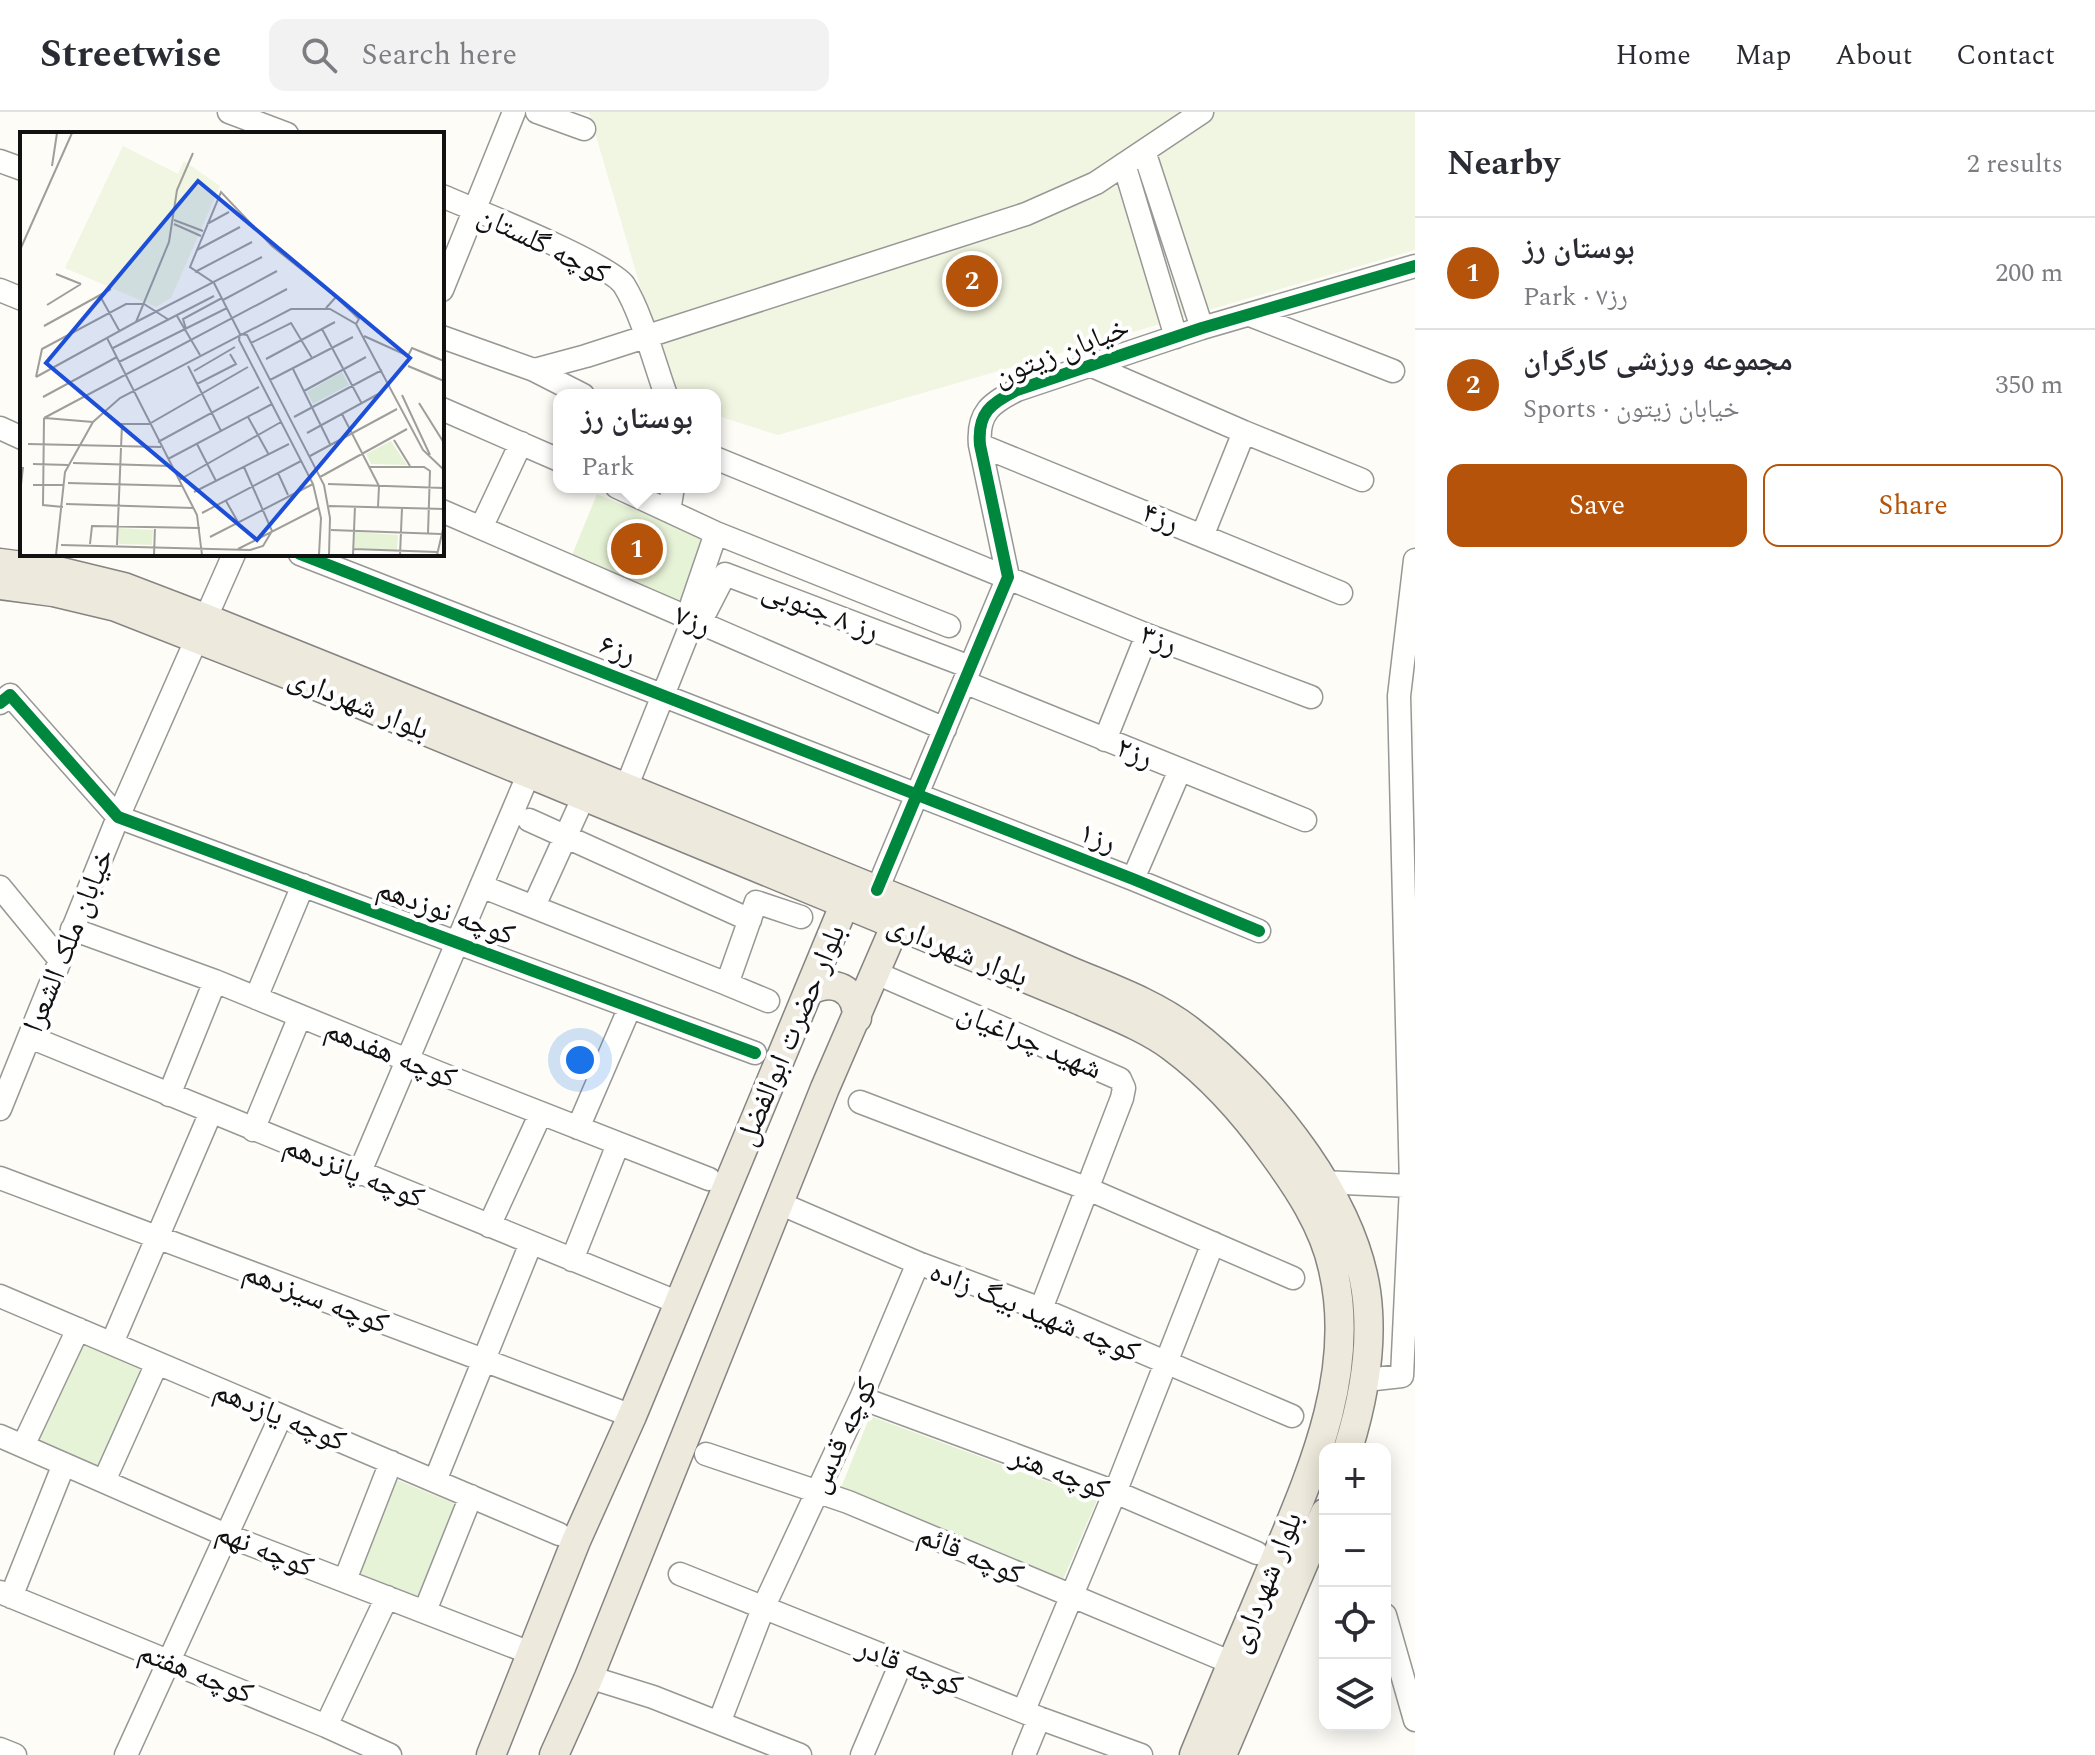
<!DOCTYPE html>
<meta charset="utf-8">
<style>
:root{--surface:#fff;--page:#f2f2f3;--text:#2b2b33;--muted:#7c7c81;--line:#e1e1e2;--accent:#b45309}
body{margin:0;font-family:Spectral,"Noto Naskh Arabic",serif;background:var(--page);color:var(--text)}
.controls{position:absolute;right:24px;bottom:24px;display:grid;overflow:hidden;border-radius:16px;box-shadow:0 4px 20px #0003}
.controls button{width:72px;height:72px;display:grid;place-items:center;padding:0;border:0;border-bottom:2px solid var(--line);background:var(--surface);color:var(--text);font:40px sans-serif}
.you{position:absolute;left:580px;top:948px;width:28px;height:28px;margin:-20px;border:6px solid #fff;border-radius:50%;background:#1a73e8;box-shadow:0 0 0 12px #1a73e833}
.badge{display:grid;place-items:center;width:52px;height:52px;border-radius:50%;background:var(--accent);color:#fff;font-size:26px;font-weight:700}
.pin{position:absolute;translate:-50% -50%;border:4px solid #fff;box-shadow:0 2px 8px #0006}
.popup{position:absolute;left:553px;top:277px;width:168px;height:104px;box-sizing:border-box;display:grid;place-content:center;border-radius:16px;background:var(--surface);filter:drop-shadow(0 2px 6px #0005);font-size:26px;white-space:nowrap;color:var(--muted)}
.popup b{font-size:30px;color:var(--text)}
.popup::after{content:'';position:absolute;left:50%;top:100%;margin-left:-16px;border:16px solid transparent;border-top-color:var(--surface)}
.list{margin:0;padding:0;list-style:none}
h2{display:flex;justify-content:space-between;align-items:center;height:104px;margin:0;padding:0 32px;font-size:34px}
h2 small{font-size:26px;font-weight:400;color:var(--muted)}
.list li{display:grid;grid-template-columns:52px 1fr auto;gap:24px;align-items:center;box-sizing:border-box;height:112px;padding:0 32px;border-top:2px solid var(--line)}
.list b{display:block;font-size:30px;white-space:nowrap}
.list p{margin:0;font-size:26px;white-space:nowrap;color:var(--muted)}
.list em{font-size:26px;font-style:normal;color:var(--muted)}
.actions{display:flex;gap:16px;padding:24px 32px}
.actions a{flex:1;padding:18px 0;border:2px solid var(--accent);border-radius:16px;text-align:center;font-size:28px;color:var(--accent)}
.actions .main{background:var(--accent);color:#fff}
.icon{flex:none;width:44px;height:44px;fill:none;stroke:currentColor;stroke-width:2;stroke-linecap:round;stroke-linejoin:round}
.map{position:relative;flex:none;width:1415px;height:1643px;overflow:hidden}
header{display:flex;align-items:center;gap:48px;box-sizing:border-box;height:112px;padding:0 40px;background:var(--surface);border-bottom:2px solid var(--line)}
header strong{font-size:38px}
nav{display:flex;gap:44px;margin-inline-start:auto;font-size:28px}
.search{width:560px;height:72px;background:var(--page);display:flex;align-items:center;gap:20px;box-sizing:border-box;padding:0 28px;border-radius:16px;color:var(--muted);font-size:30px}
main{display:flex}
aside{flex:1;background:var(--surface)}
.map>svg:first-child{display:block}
</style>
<header>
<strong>Streetwise</strong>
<div class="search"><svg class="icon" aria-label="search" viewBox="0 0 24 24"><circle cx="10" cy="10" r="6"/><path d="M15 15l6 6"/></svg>Search here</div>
<nav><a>Home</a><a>Map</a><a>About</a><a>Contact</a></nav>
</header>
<main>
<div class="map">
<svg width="1415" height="1643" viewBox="0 0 1415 1643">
<rect width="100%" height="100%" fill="#fdfcf7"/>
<path fill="#e7f3d7" d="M597,382L704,426L678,495L570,448Z
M80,1228L142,1257L102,1356L36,1327Z
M870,1304L1097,1388L1062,1470L840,1378Z
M392,1366L456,1392L414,1492L353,1466Z"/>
<path fill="#f0f6e1" d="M589,0H1415V138L778,323L715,303V283H672Z"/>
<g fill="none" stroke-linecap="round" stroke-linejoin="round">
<g stroke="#979795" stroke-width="25">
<path id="minor" d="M229,0L287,22
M537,0L584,17
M1144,39L1202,216
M0,49L22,57
M1124,52L1176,225
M442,84C473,97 610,152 624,173C642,202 654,250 666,283
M0,178L22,187
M442,178L514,0
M1250,203L1393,259
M442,225L534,258L586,244L1026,102L1096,71L1202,0
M1090,253L1244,320L1362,368
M534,258L583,283
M442,297L559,348
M0,316L22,326
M980,333L1341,481
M715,346L1147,523L1311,585
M617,375L716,421L949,514
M442,399L945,617
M669,399L673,375
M481,416L521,331
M1203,422L1244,320
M300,442L1133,767L1259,819
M693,508L706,499L725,462L970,555
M964,570L1305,708
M0,591L10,583L118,705L755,941
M1105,628L1147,523
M626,676L693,508L692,491L716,421
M529,708L750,808
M1133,767L1180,658
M481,774L727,872L756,790L801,805
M0,775L60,848
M877,778L1008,465L980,333C977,301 991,291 1017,278L1202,216L1415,154
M534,794L584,684
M72,817L215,869L439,961L709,1067
M876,861L1120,967L1124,976L1122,986L1041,1197
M727,872L768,889
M256,886L303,773
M30,925L679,1191
M169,983L215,869
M860,990L1088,1077L1293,1166
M0,997L118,705L234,442
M578,1016L630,895
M253,1018L300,904
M359,1062L529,661
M0,1066L632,1304
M1322,1070L1411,1074L1399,584L1415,448
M779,1091L918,1151L1041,1197L1292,1304
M489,1114L541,1001
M572,1148L618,1032
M0,1184L559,1422
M112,1231L211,1000
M1366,1268L1402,1264L1411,1074
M861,1286L1115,1380L1257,1441
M0,1324L226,1423L533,1542
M23,1334L78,1217
M706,1342L848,1390L1244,1556
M104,1369L157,1251
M435,1369L531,1131
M680,1462L1039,1606L1141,1643
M345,1468L391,1350
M0,1480L326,1614L390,1643
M11,1485L64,1352
M425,1499L471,1384
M1385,1503L1415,1608
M589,1565L653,1585L800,1643
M1024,1598L1120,1368L1213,1131
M719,1611L764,1494L861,1286L918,1151
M326,1614L387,1485
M0,1637L15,1643
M126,1643L281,1304
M862,1643L901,1551
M1024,1643L1039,1606"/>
</g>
<g stroke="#858482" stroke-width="31">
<path id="major" d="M0,451L54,458L124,475L205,506C430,595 653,687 877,778C942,804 1006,831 1070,859C1110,876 1154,891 1189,918C1268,979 1363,1095 1368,1199C1371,1246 1362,1292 1348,1337
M0,473L53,480L116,495L297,566L1081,889C1112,903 1145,915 1172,935C1211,964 1244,1001 1272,1040C1297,1074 1324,1114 1333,1157C1358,1264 1308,1368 1268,1465C1243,1524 1218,1584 1194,1643
M809,879C833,866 857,876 857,906
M491,1643L576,1429L632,1304L845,791L877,778L896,812L825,976L589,1565L554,1643
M1222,1643L1325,1401"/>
</g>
<use href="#minor" stroke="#fffffe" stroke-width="22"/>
<use href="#major" stroke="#ede9dc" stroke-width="28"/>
<g stroke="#fff" stroke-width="17">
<path id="cycleway" d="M300,442L1133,767L1259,819
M0,591L10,583L118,705L755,941
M877,778L1008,465L980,333C977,301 991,291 1017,278L1202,216L1415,154"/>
</g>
<use href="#cycleway" stroke="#00873e" stroke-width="12"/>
</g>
<g text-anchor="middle" stroke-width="8" stroke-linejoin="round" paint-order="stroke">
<g font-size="30" fill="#111" stroke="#fff">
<text transform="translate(544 132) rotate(26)" y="10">کوچه گلستان</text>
<text transform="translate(1061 239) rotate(-21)" y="10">خیابان زیتون</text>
<text transform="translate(1161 405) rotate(22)" y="10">رز۴</text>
<text transform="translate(821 498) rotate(21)" y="10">رز ۸ جنوبی</text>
<text transform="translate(693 508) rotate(23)" y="10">رز۷</text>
<text transform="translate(1159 527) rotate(21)" y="10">رز۳</text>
<text transform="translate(618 537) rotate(21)" y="10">رز۶</text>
<text transform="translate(359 591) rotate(22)" y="10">بلوار شهرداری</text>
<text transform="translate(1135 640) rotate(22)" y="10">رز۲</text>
<text transform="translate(1098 725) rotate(21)" y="10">رز۱</text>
<text transform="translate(446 799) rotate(20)" y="10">کوچه نوزدهم</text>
<text transform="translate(68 828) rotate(-68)" y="10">خیابان ملک الشعرا</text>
<text transform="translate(958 838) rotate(22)" y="10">بلوار شهرداری</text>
<text transform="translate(790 923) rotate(-67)" y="10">بلوار حضرت ابوالفضل</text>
<text transform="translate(1030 928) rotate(23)" y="10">شهید چراغیان</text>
<text transform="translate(391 941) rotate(22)" y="10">کوچه هفدهم</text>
<text transform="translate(354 1059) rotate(22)" y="10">کوچه پانزدهم</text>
<text transform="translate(316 1185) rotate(21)" y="10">کوچه سیزدهم</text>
<text transform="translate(1035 1199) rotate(22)" y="10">کوچه شهید بیگ زاده</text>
<text transform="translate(280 1303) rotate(23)" y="10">کوچه یازدهم</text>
<text transform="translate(842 1323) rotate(-65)" y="10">کوچه قدس</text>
<text transform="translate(1060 1360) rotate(21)" y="10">کوچه هنر</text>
<text transform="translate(265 1437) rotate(22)" y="10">کوچه نهم</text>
<text transform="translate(971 1442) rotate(23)" y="10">کوچه قائم</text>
<text transform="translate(1265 1470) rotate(-68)" y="10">بلوار شهرداری</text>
<text transform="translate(910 1554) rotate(22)" y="10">کوچه قادر</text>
<text transform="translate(196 1560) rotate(22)" y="10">کوچه هفتم</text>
</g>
</g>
<g transform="translate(20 20)">
<rect width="424" height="424" fill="#fdfcf7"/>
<path d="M322,240L329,253L293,272L287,260ZM371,309L387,333L351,332L346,322ZM99,396L133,398L132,413L99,412ZM335,400L378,403L377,418L334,416Z" fill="#e7f3d7"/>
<path d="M103,14L158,42L164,29L200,54L151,166L136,175L45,136Z" fill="#f0f6e1"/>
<path fill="none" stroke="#9f9e9b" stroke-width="2" d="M32,34L37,1M154,88L183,99M154,92L181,104M187,92L209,80M0,118L52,1M177,118L220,95M175,140L232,110M36,142L61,152M80,164L100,200M316,165L339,187L336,192M203,168L257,139M27,173L61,152M157,184L180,223M116,190L242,125M24,194L91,157M166,197L163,187L202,166M302,197L342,272M220,202L194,151L170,135L201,60L252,114L316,165L306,176M220,202L227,203L304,353L310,386L309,423M220,202L219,208L293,352L301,386L299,423M344,204L388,224L392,216L424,229M87,206L177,383L182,423M231,211L271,191L292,226M93,216L194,164M246,227L315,190M99,230L207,176M168,234L201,299M388,234L424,249M273,237L310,312M174,239L215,215M16,245L116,190L149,110L157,58L173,21M16,245L22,217L106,172H124L149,188M250,248L333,205M177,252L216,232L210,222M284,259L346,225M382,263L410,323M23,265L97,225M399,271L424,311M322,282L359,354L358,375M228,285L249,323M274,285L362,238M24,286L267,157M24,286L23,373L43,375M25,286L73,290M287,301L362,260M374,308L390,334M138,310L239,255M8,312L141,315M177,312L196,349M290,324L377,277M148,327L252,272M53,331L151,334M13,332L48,333M224,335L252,399M349,335H404L410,339L408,401M258,341L268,363M300,345L387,297M159,348L261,290M48,351L162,354M308,352L424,356M13,353H43M174,360L269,312M0,362L3,335M206,369L218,390M46,372L173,376M309,374L424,377M182,381L281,329M311,398L421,402M190,405L293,352M70,412L72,394L180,396M41,413L230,418L243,414L252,399M97,413L102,292H129L228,235M218,417L298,376M333,417L417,420M36,423L45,340L73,290L100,266L271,177H310L336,192L403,318L424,338M134,423L135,395M333,423L335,374M380,423L382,376M417,423L424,393"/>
<path fill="#1d4ed8" fill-opacity="0.15" stroke="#1d4ed8" stroke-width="4" d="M178,49L390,226L237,408L26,231Z"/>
<rect width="424" height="424" fill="none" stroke="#111" stroke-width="4"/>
</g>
</svg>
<div class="controls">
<button>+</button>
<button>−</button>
<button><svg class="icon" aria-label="locate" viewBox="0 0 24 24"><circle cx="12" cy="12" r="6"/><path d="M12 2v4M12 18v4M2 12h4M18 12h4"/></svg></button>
<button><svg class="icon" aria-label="layers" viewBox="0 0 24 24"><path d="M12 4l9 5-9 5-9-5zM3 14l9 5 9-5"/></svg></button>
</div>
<div class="you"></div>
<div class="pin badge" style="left:637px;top:437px">1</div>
<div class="popup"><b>بوستان رز</b>Park</div>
<div class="pin badge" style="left:972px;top:169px">2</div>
</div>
<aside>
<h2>Nearby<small>2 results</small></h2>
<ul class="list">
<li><span class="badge">1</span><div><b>بوستان رز</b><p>Park · رز۷</p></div><em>200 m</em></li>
<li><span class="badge">2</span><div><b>مجموعه ورزشی کارگران</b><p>Sports · خیابان زیتون</p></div><em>350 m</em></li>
</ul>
<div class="actions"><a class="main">Save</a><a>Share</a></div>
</aside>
</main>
